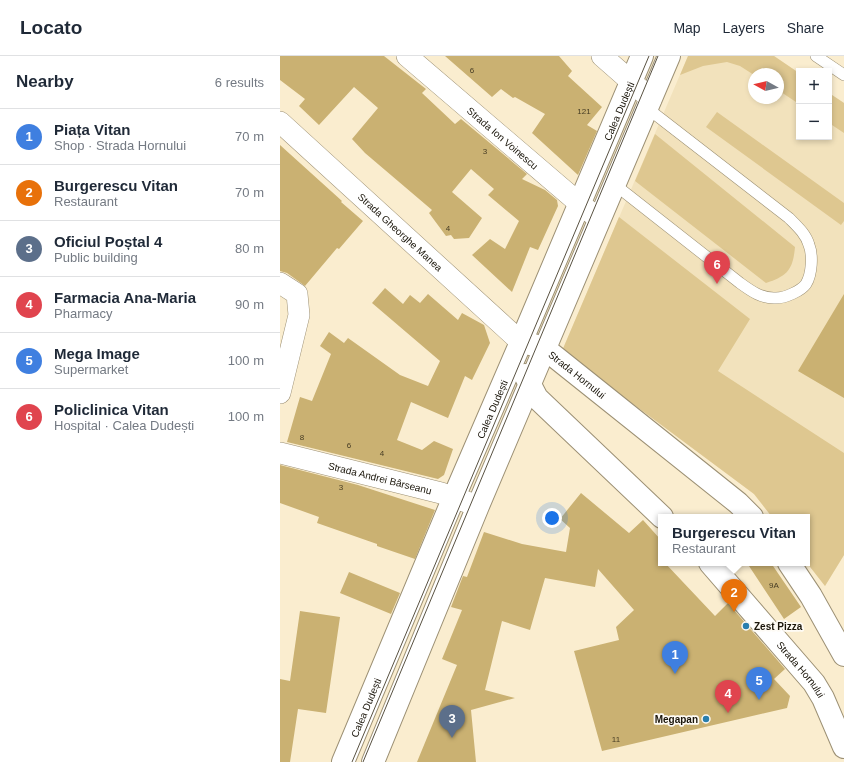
<!DOCTYPE html>
<meta charset="utf-8">
<style>
:root{--surface:#fff;--page:#f6f6f7;--text:#1f2937;--muted:#747a83;--line:#e0e1e3;--accent:#ea580c}
body{margin:0;font-family:Arial,sans-serif;background:var(--page);color:var(--text)}
.controls{position:absolute;right:12px;top:12px;display:grid;overflow:hidden;border-radius:0px;box-shadow:0 2px 6px #0003}
.controls button{width:36px;height:36px;display:grid;place-items:center;padding:0;border:0;border-bottom:1px solid var(--line);background:var(--surface);color:var(--text);font:20px sans-serif}
.compass{position:absolute;left:468px;top:12px;width:36px;height:36px;border-radius:50%;background:var(--surface);box-shadow:0 2px 6px #0003;rotate:278deg}
.you{position:absolute;left:272px;top:462px;width:14px;height:14px;margin:-10px;border:3px solid #fff;border-radius:50%;background:#1a73e8;box-shadow:0 0 0 6px #1a73e833}
.badge{display:grid;place-items:center;width:26px;height:26px;border-radius:50%;background:var(--accent);color:#fff;font-size:13px;font-weight:700}
.pin{position:absolute;translate:-50% -33px;filter:drop-shadow(0 1px 2px #0008)}
.pin::after{content:'';position:absolute;top:21px;width:14px;height:12px;background:inherit;clip-path:polygon(0 0,100% 0,50% 100%)}
.popup{position:absolute;left:378px;top:458px;width:152px;height:52px;box-sizing:border-box;display:grid;place-content:center;border-radius:0px;background:var(--surface);filter:drop-shadow(0 1px 3px #0005);font-size:13px;white-space:nowrap;color:var(--muted)}
.popup b{font-size:15px;color:var(--text)}
.popup::after{content:'';position:absolute;left:50%;top:100%;margin-left:-8px;border:8px solid transparent;border-top-color:var(--surface)}
.list{margin:0;padding:0;list-style:none}
h2{display:flex;justify-content:space-between;align-items:center;height:52px;margin:0;padding:0 16px;font-size:17px}
h2 small{font-size:13px;font-weight:400;color:var(--muted)}
.list li{display:grid;grid-template-columns:26px 1fr auto;gap:12px;align-items:center;box-sizing:border-box;height:56px;padding:0 16px;border-top:1px solid var(--line)}
.list b{display:block;font-size:15px;white-space:nowrap}
.list p{margin:0;font-size:13px;white-space:nowrap;color:var(--muted)}
.list em{font-size:13px;font-style:normal;color:var(--muted)}
.map{position:relative;flex:none;width:564px;height:706px;overflow:hidden}
header{display:flex;align-items:center;gap:24px;box-sizing:border-box;height:56px;padding:0 20px;background:var(--surface);border-bottom:1px solid var(--line)}
header strong{font-size:19px}
nav{display:flex;gap:22px;margin-inline-start:auto;font-size:14px}
main{display:flex}
aside{flex:1;background:var(--surface)}
.map>svg:first-child{display:block}
</style>
<header>
<strong>Locato</strong>
<nav><a>Map</a><a>Layers</a><a>Share</a></nav>
</header>
<main>
<aside>
<h2>Nearby<small>6 results</small></h2>
<ul class="list">
<li><span class="badge" style="background:#3f7fe0">1</span><div><b>Piața Vitan</b><p>Shop · Strada Hornului</p></div><em>70 m</em></li>
<li><span class="badge" style="background:#e8710a">2</span><div><b>Burgerescu Vitan</b><p>Restaurant</p></div><em>70 m</em></li>
<li><span class="badge" style="background:#5c6f8a">3</span><div><b>Oficiul Poștal 4</b><p>Public building</p></div><em>80 m</em></li>
<li><span class="badge" style="background:#e0444e">4</span><div><b>Farmacia Ana-Maria</b><p>Pharmacy</p></div><em>90 m</em></li>
<li><span class="badge" style="background:#3f7fe0">5</span><div><b>Mega Image</b><p>Supermarket</p></div><em>100 m</em></li>
<li><span class="badge" style="background:#e0444e">6</span><div><b>Policlinica Vitan</b><p>Hospital · Calea Dudești</p></div><em>100 m</em></li>
</ul>
</aside>
<div class="map">
<svg width="564" height="706" viewBox="0 0 564 706">
<rect width="100%" height="100%" fill="#faedcf"/>
<path fill="#f2e2bc" fill-rule="evenodd" d="M408,0H494L519,17V81H549V37L564,47V499L545,530L527,507V461H492L474,438L282,295ZM474,18H498V42H474Z"/>
<path fill="#dec790" d="M408,0H494L519,17V48L498,34V18L474,19L460,10L447,6L423,10L400,19Z
M549,37L564,47V77L549,67Z
M437,56L564,147V165L561,169L426,71Z
M375,78L515,191C513,213 508,220 486,227L355,125Z
M339,161L470,263L438,315L564,397V499L545,530L527,507V461H492L474,438L282,295Z"/>
<path fill="#cab172" d="M0,0H104L146,33L142,37L175,68L181,63L247,118L242,123L265,134L277,144L278,150L258,194L250,191L232,236L192,199L210,183L225,193L239,165L208,139L214,133L191,113L172,136L202,162L189,182L174,183L171,179L166,180L149,157L152,154L85,97L72,83L98,52L74,31L39,69L19,50L25,43L0,24Z
M165,0H279L292,15L288,20L322,51L307,69L317,75L298,119L252,77L265,58L235,41L233,42L221,33L212,41Z
M0,89L62,145L61,146L83,165L59,193L57,192L25,230L7,217L0,215Z
M105,232L123,248L130,239L140,247L148,238L178,264L182,257L204,269L210,287L192,324L185,320L168,362L131,346L117,384L142,394L154,385L173,393L164,419L158,423L7,386L20,341L32,345L51,298L40,290L49,276L64,287L68,282L120,319L148,330L160,305L92,247Z
M564,238V342L518,315Z
M0,409L78,429L155,454L135,503L97,490V488L37,467L39,461L0,447Z
M301,437L349,477L363,464L381,484V507H385L435,560L448,547L505,613L494,623L510,640L507,652L322,695L294,595L339,584L336,571L354,554L318,513L315,531L265,522L250,574L222,565L205,634L235,642L191,654L196,706H137L177,609L162,603L182,554L171,551L183,520L187,521L204,476L242,488L286,496L290,472L280,463Z
M467,507H491L521,551L504,563Z
M69,516L120,537L111,558L60,537Z
M20,555L60,561L46,657L18,653L10,706H0V623L10,625Z"/>
<g fill="none" stroke-linecap="round" stroke-linejoin="round">
<g stroke="#9c9074" stroke-width="12">
<path id="lane" d="M536,0L564,19
M334,128L460,227C471,235 482,243 496,242C505,242 521,235 526,228C532,218 533,199 529,189C526,178 517,170 509,162L367,52"/>
</g>
<g stroke="#9c9074" stroke-width="22">
<g id="street">
<path id="s1" d="M127,0L300,148L319,163"/>
<path d="M322,0L371,43"/>
<path id="s2" d="M0,66L241,286"/>
<path d="M0,227L17,238L19,259L0,337"/>
<path id="s3" d="M0,397L161,437L198,450"/>
</g>
</g>
<g stroke="#9c9074" stroke-width="24">
<g id="secondary">
<path id="s4" d="M250,288L264,292L458,447L472,461"/>
<path d="M245,319L257,342L382,461"/>
<path id="s5" d="M430,507L534,627L543,642L564,691"/>
<path d="M509,507L531,540L564,599"/>
<path id="s6" d="M63,706L174,441L241,286L362,0"/>
<path d="M93,706L198,450L389,0"/>
</g>
</g>
<use href="#lane" stroke="#fff" stroke-width="11"/>
<use href="#street" stroke="#fff" stroke-width="21"/>
<use href="#secondary" stroke="#fff" stroke-width="22"/>
<path stroke="#585141" stroke-width="1" d="M72,706L369,0
M83,706L378,0"/>
</g>
<g fill="#287eae" stroke="#fefbf5" stroke-width="1.5">
<circle cx="466" cy="570" r="4"/>
<circle cx="426" cy="663" r="4"/>
</g>
<g text-anchor="middle" stroke-width="3.5" stroke-linejoin="round" paint-order="stroke">
<g font-size="8" fill="#463c24">
<text x="192" y="17">6</text>
<text x="304" y="58">121</text>
<text x="205" y="98">3</text>
<text x="168" y="175">4</text>
<text x="22" y="384">8</text>
<text x="69" y="392">6</text>
<text x="102" y="400">4</text>
<text x="61" y="434">3</text>
<text x="494" y="532">9A</text>
<text x="336" y="686">11</text>
</g>
<g font-size="10" fill="#1a150a" stroke="#fefbf5">
<text dy="4" stroke="none"><textPath href="#s6" startOffset="707">Calea Dudești</textPath></text>
<text dy="4" stroke="none"><textPath href="#s1" startOffset="126">Strada Ion Voinescu</textPath></text>
<text dy="4" stroke="none"><textPath href="#s2" startOffset="163">Strada Gheorghe Manea</textPath></text>
<text dy="4" stroke="none"><textPath href="#s4" startOffset="57">Strada Hornului</textPath></text>
<text dy="4" stroke="none"><textPath href="#s6" startOffset="383">Calea Dudești</textPath></text>
<text dy="4" stroke="none"><textPath href="#s3" startOffset="103">Strada Andrei Bârseanu</textPath></text>
<text dy="4" stroke="none"><textPath href="#s5" startOffset="140">Strada Hornului</textPath></text>
<text dy="4" stroke="none"><textPath href="#s6" startOffset="59">Calea Dudești</textPath></text>
</g>
<g font-size="10" font-weight="bold" fill="#1a150a" stroke="#fefbf5" text-anchor="start">
<text x="474" y="574">Zest Pizza</text>
<text x="418" y="667" text-anchor="end">Megapan</text>
</g>
</g>
</svg>
<div class="controls">
<button>+</button>
<button>−</button>
</div>
<svg class="compass" viewBox="-18 -18 36 36"><path d="M0-13l5 13h-10z" fill="#e53935"/><path d="M0 13l5-13h-10z" fill="#747a83"/></svg>
<div class="you"></div>
<div class="pin badge" style="left:395px;top:618px;background:#3f7fe0">1</div>
<div class="pin badge" style="left:454px;top:556px;background:#e8710a">2</div>
<div class="popup"><b>Burgerescu Vitan</b>Restaurant</div>
<div class="pin badge" style="left:172px;top:682px;background:#5c6f8a">3</div>
<div class="pin badge" style="left:448px;top:657px;background:#e0444e">4</div>
<div class="pin badge" style="left:479px;top:644px;background:#3f7fe0">5</div>
<div class="pin badge" style="left:437px;top:228px;background:#e0444e">6</div>
</div>
</main>
